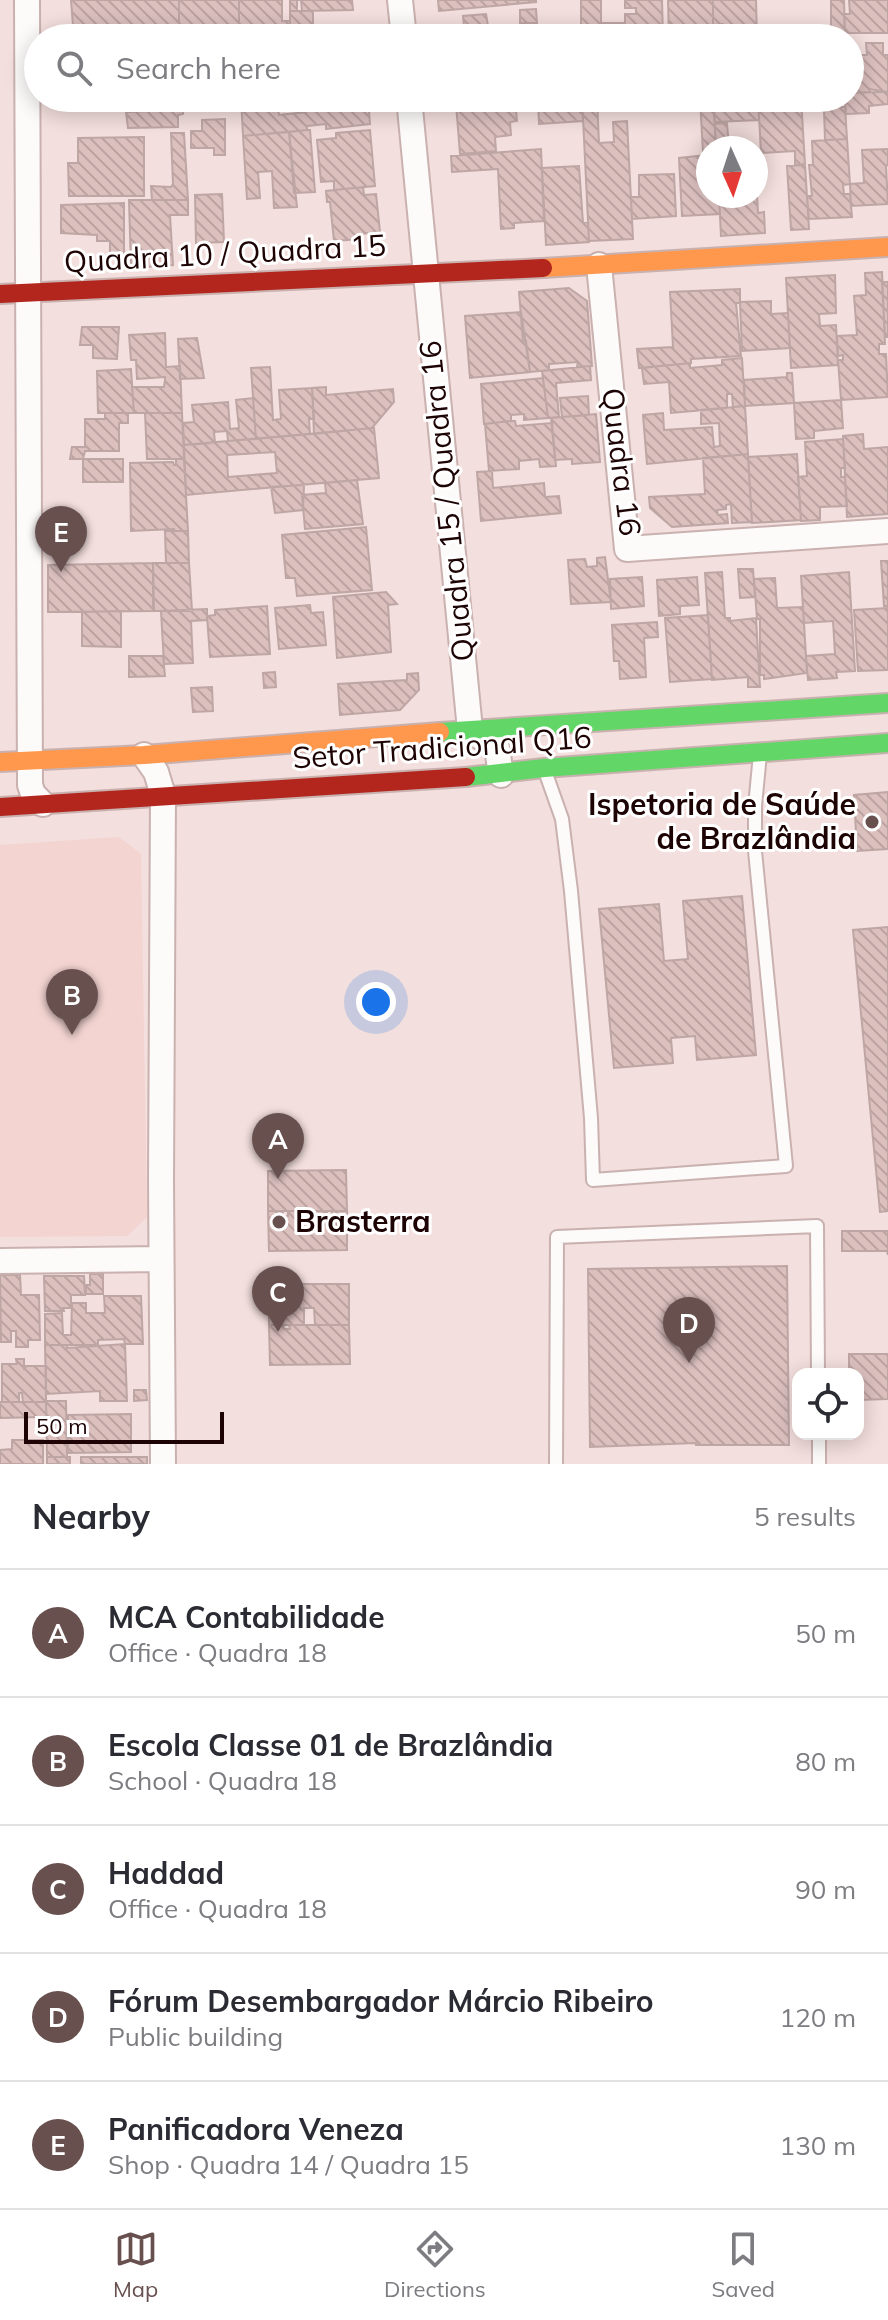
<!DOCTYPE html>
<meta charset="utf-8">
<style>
:root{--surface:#fff;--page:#f7f7f7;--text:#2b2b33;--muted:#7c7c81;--line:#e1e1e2;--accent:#68504f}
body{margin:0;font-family:Mulish,sans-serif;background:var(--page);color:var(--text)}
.controls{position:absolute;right:24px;bottom:24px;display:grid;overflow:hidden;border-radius:16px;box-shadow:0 4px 20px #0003}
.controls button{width:72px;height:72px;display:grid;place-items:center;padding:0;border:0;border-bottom:2px solid var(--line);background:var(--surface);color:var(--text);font:40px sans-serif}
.compass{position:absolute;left:696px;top:136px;width:72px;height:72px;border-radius:50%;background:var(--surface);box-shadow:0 4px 20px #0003;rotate:177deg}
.scale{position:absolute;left:24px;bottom:20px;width:200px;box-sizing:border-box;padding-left:8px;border:4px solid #1d0303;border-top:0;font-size:22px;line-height:28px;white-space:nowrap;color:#1d0303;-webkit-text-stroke:6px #fff;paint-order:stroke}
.you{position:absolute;left:376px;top:1002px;width:28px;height:28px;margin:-20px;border:6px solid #fff;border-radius:50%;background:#1a73e8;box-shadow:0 0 0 12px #1a73e833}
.badge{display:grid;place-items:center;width:52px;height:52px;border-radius:50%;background:var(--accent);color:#fff;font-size:26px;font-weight:700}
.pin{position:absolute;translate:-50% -66px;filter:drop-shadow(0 2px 4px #0008)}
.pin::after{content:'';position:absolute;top:42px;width:28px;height:24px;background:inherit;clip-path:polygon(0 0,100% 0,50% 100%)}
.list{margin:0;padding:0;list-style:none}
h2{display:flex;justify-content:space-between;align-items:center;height:104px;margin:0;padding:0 32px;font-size:34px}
h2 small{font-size:26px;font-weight:400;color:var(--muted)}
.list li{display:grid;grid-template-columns:52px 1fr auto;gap:24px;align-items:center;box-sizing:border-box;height:128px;padding:0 32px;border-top:2px solid var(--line)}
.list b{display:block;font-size:30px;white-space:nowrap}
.list p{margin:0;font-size:26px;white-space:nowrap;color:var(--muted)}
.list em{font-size:26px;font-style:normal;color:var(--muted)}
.icon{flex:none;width:44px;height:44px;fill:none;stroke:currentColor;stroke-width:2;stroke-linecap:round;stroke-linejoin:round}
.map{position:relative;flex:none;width:888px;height:1464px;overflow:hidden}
.search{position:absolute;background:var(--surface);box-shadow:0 4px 20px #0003;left:24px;right:24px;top:24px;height:88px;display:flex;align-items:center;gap:20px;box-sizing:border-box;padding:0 28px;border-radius:44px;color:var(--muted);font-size:30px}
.sheet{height:744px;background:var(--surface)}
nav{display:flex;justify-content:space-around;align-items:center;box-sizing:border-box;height:112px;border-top:2px solid var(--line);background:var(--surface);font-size:22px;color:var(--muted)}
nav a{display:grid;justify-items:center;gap:4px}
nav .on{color:var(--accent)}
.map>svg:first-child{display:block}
</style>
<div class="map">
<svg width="888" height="1464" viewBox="0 0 888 1464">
<defs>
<pattern id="building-back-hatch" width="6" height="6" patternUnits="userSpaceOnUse" patternTransform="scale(2)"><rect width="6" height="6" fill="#dbc0be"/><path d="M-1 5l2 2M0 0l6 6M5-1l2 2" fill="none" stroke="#bca3a2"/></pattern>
</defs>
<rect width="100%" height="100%" fill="#f3dfdd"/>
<path fill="#f3d4d1" d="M119,837L141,854L147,1217L127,1236L0,1237V845Z"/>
<path fill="url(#building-back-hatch)" stroke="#bea6a4" stroke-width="2" fill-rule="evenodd" d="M71,0H179V38H71L73,26Z
M179,0H239V38H179Z
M239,0H282V21H290V26L284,27V38H239Z
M290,0H352L353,10L302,11L301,0H297V11H290Z
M438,0H536V2L439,11Z
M581,0H601V23H625V38H581Z
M625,0H662L663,38H625V14H636V8H625Z
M673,0H713V38H669L668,1Z
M756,0L757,38H724L723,24L713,25V0Z
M831,0H844L845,38H800V32H831Z
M849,0H888V33H845L844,14H850Z
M536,9L537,23H520V10Z
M290,11H313V38H290Z
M486,14L490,38H452L451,27L464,26L463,16Z
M537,29H560V38H537Z
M350,30L351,38H327V31Z
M866,43H883V55H888V92L869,89L870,92L850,93V75H856V55H867Z
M878,92H888V104L869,106V113L846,114L845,98H850V93Z
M146,98H182L183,114L178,115V127L128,128L126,112L146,111Z
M241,98H276L279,115L306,112L305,98H368L370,124L326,129V124L307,126V130L243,136Z
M538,98H582L583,121L539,124Z
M582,98H597L599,143L614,142L613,122L627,121L633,239L589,241Z
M700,98H713L716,148H708V153H703Z
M713,98H758L759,120L715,122Z
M758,98H801L805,164L795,165V151L761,153Z
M801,98H840V107H845L847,139L825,140L824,110L801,111Z
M509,100H515L517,121L510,122L511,135L495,137L496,151L460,154L456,104Z
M225,119V155H214V148H191V131H202V120Z
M727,123L729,148H716L715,124Z
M307,130H310L315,192L294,193L289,132Z
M370,130L375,186L334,190V181L321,182L317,140L336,138V133Z
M289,132L297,207L274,208L272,171L258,172L260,198L247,199L243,136Z
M171,133H184L188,200H152L151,186L171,187L173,184Z
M144,137V196H69L68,163H78V138Z
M847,139L850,184L843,185L844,194H850L852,217L809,219L807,196H812L809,165H813L812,141Z
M541,149L544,221L514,223V228L501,229L498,169L452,172L451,156Z
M888,149V165L886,166L888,204L851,206L850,184L864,183L862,150Z
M707,155H708V196H719L720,214L682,216L679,158Z
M805,165L809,229L791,230L787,166Z
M579,166L583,223L588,222L589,242L546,245L542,168Z
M674,174L676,216L632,219L631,197H639V175Z
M756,176L758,213L764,212L765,233L721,236L719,196H756Z
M363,187L364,195L376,194L380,232L360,234L361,239L334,241L330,202H327L326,191Z
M222,194L224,242L196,243L195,195Z
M129,200H188V215H170L173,265L131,268Z
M124,203V257L110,258V241H97V235L61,233V205Z
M882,272L885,344H879V354H886L888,397L841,400L838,360H843V355L838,356L837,336L857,335L854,296L866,295L865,273Z
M835,275L836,313L819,314L820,326L836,325L838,365L791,368L786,278Z
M882,282H888V337H885Z
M569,288L587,301L592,366L577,367L578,362L549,364V370L530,372L526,341H523L519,292Z
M740,289V303H736L741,356L691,359V363L639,368L637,349L673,347L670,292Z
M771,301V314L788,313L790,348L742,351L740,302Z
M521,312L530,372L470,378L465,316Z
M82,327H119L117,359L93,358V345H80Z
M165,333L166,367L180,366L182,413H134L132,387H164L165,380V377L137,379L136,360H131L129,335Z
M197,338L204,378L180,379L178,339Z
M742,358L745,406L733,407L732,394H727V408L671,413L669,382L644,384L642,368L690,363V368L722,365V360Z
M590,366L591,380L556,383L559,417L548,418L542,371Z
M270,367L273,420L281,419L279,390L312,388L314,419H309L310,434L256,439L251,368Z
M131,369L134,413H98L97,371Z
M787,373H792L794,403L745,406L744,380L787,377Z
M543,378L548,418L524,420V414L511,415V421L484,424L481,384Z
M326,387V395L393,389L394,402L372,428L314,434L312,388Z
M588,396L589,415L562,417L560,398Z
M253,398L256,439L228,441L227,431L214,432L215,443L184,445L183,423L194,422L192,405L228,402L230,429L239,428L236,400Z
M841,400L843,428L814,431V438L796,439L794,403Z
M745,406L748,454L647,464L643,415L663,413L664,430L712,427L714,447L720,446L719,423L701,424V410Z
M105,413H128V423H119V451H85L83,459H70L72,447H85V419H105Z
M145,413H182L184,459H147Z
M596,414L600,462L572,464V459L555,460L551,418Z
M511,421H515L516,426L552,423L556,466L540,467L539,459L519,461V469L489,471L485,424Z
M374,428L379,478L186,495L184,445ZM275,452L277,473L228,477L227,455Z
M863,434L864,449L888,447V514L847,517L843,436Z
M843,439L845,468H841V477H845L847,506L820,507V520L801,521L798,477L807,476L805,442Z
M748,454L752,522L732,523L731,504L726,505V509L717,510L718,515L727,514L728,523L672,527L650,508L649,497L705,494L703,458Z
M797,454L801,520L752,523L748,457Z
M83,459H123V482H83Z
M176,459H184L188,531H174V529L131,531L130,463L173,462L174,465H176Z
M492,471L493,488L544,483L545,497L559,496L561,513L481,521L477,472Z
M357,480L363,524L305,529L302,495L326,493L325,483Z
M304,485L303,510L275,513L271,487Z
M366,527L372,590L297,596L295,578H286L282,535Z
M165,531H188L189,563H166Z
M605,557L611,602L571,604L568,560L585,559L587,567L597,566V558Z
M881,561H888V606H884Z
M153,563V611L48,612V565Z
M153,563H189L192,611H154Z
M738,569H753L755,597L740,598Z
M722,572L725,618H730V621L756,618L760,687H748V677L712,680L705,573Z
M849,572L855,671L836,672L837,678L808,680L806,656L835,654L833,621L804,623L801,576Z
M642,577L644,606L611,609L610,579Z
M697,577L699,605L680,606V614L659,616L657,580Z
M775,578L777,608L803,607L807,673L764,679V675H760V619H757L754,579Z
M386,592L397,604L388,605L391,652L337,658L333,597Z
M310,605L311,613L323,612L326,645L279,649L275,608Z
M267,606L270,654L210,657L207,616L215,615V610Z
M888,608V670L858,671L854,610Z
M207,609V620L191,621L193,663L164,664L161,611Z
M121,611V647L82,646V612Z
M708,615L712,679L670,682L665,618Z
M657,622L658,637L644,638L646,677L620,679L619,661H614L612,625Z
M129,656H163L165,676L129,677Z
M275,672L276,687L264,688L263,673Z
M418,673L419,690L400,710L340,715L338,684L407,680V674Z
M212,687L213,711L193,712L191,688Z
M888,792V849L857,851L854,795Z
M742,896L756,1055L697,1060L695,1036L671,1038L673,1063L614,1068L599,909L659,904L664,961L688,959L683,901Z
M888,927V1211L880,1212L853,930Z
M346,1170L347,1211H268V1171Z
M268,1211H283L282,1216H288V1211H303L304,1231H311V1211H327V1216L332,1215V1211H347V1250L269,1251Z
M842,1231H888V1255L887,1251H842Z
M787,1266L789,1445H696V1443L590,1447L588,1269Z
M90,1274H103V1294H86V1285H90Z
M0,1275H20L21,1295H39L40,1340H28V1347H16V1331H11V1342H1Z
M44,1276H84L85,1295H71V1308H63L64,1311H45Z
M269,1284H349V1325H315L314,1308H304V1325H269Z
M104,1296H141L143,1344H125L124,1339L98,1340V1345H45V1314L62,1313L63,1335H71L72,1303H86V1313H105Z
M269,1325H283L284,1329H290L289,1325H349L350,1364L270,1365Z
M125,1344L127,1401H100V1391L46,1394L45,1345H67V1348Z
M849,1354H888V1399L858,1400V1374H849Z
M16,1359H24V1370L26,1366H46V1402H23L22,1393H19V1402H2V1364H17Z
M134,1390H146L147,1400L134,1401Z
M46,1401H66L67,1457H47Z
M0,1402H46L47,1433L40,1432V1417L0,1418Z
M131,1414V1452L68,1453V1415Z
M12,1440H43V1464H0V1450L12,1449Z
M47,1457H70V1464H47Z
M81,1457H147V1464H81Z"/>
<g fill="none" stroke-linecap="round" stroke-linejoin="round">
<g stroke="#c9b1af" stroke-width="16">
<path id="lane" d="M545,771L562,819L571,891L591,1118L593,1180L786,1166L755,851V806L760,754
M819,1434V1464
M556,1464L557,1237L817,1226L818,1374"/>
</g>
<g stroke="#c9b1af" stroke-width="28">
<path id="street" d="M27,0L30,785L33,794L43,804
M400,0L404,38
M409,98L470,730L497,748L501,775
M599,265L627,549L888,531
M144,755L156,772L163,795L161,1180L163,1464
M0,1261L161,1259"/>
</g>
<g stroke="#c9b1af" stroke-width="22">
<path id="fast" d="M440,732L888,703
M466,777L544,768L888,743"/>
</g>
<g stroke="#c9b1af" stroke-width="22">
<path id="slow" d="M543,268L888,247
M0,762L144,755L440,732"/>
</g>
<g stroke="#c9b1af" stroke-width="22">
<path id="jam" d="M0,294L543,268
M0,807L466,777"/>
</g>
<use href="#lane" stroke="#fdfafa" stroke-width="12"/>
<use href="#street" stroke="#fdfafa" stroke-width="24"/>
<use href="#fast" stroke="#63d668" stroke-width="18"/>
<use href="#slow" stroke="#ff974d" stroke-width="18"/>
<use href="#jam" stroke="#b3261e" stroke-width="18"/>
</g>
<g fill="#68504f" stroke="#fff" stroke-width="3">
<circle cx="872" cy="822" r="8"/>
<circle cx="279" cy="1222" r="8"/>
</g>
<g text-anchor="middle" stroke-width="6" stroke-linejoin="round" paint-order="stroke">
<g font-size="30" fill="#1d0303" stroke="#fff">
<text transform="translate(225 254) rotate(-3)" y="10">Quadra 10 / Quadra 15</text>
<text transform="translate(621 462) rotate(83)" y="10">Quadra 16</text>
<text transform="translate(447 501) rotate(-96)" y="10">Quadra 15 / Quadra 16</text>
<text transform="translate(442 748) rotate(-4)" y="10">Setor Tradicional Q16</text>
</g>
<g font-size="30" font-weight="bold" fill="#1d0303" stroke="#fff" text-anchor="end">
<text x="856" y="815">Ispetoria de Saúde<tspan x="856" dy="34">de Brazlândia</tspan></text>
<text x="295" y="1232" text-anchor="start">Brasterra</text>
</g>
</g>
</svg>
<div class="controls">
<button><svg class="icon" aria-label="locate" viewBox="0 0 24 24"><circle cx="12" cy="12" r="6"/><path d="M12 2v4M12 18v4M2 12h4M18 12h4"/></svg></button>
</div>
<svg class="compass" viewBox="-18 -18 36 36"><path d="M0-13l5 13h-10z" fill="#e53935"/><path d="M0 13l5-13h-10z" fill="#7c7c81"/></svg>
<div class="scale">50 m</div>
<div class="you"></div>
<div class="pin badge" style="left:278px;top:1179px">A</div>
<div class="pin badge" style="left:72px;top:1035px">B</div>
<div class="pin badge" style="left:278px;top:1332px">C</div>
<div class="pin badge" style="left:689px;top:1363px">D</div>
<div class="pin badge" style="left:61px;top:572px">E</div>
<div class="search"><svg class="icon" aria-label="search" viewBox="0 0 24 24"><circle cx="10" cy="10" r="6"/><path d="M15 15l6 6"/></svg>Search here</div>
</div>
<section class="sheet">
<h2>Nearby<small>5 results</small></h2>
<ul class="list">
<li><span class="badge">A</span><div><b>MCA Contabilidade</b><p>Office · Quadra 18</p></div><em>50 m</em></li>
<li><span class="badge">B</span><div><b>Escola Classe 01 de Brazlândia</b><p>School · Quadra 18</p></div><em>80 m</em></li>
<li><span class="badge">C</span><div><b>Haddad</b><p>Office · Quadra 18</p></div><em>90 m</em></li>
<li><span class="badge">D</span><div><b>Fórum Desembargador Márcio Ribeiro</b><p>Public building</p></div><em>120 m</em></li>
<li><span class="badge">E</span><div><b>Panificadora Veneza</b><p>Shop · Quadra 14 / Quadra 15</p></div><em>130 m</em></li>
</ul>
</section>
<nav>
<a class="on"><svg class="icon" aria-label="map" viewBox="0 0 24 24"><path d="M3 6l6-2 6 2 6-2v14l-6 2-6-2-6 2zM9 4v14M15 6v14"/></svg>Map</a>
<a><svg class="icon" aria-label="directions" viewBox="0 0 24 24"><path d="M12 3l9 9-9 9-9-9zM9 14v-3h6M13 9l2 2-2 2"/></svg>Directions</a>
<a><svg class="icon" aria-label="saved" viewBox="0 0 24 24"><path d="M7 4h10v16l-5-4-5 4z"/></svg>Saved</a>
</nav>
